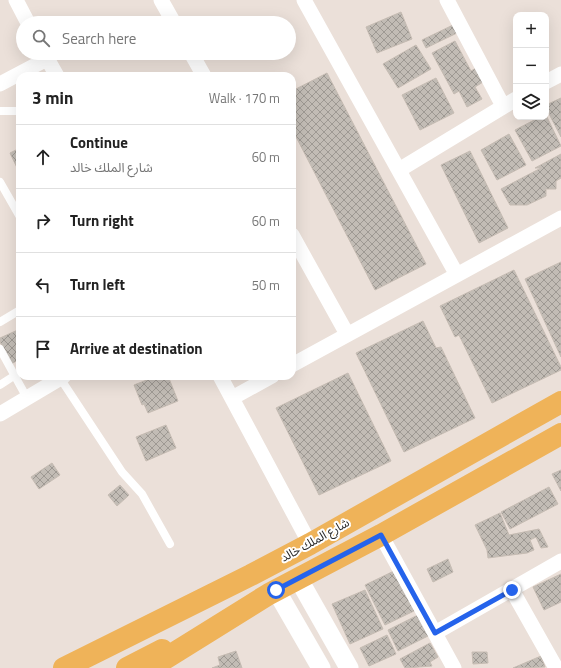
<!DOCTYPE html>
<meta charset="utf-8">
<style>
:root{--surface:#fff;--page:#f6f6f6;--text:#222;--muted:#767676;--line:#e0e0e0}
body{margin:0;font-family:"Titillium Web","Noto Sans Arabic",sans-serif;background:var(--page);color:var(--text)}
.controls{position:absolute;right:12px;top:12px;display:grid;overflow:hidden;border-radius:8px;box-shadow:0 4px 16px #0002}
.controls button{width:36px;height:36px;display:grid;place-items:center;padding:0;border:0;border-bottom:1px solid var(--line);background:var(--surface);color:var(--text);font:20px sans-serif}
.stop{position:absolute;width:12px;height:12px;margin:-9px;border:3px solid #2563eb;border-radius:50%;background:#fff}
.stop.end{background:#2563eb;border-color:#fff;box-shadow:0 1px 4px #0008}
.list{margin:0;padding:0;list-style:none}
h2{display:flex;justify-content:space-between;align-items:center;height:52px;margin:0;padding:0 16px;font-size:17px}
h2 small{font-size:13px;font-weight:400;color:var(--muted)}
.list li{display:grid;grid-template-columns:26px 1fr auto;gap:12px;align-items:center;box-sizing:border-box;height:64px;padding:0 16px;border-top:1px solid var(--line)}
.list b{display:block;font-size:15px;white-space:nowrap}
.list p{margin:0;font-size:13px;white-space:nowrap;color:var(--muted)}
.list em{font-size:13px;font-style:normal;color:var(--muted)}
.icon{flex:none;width:22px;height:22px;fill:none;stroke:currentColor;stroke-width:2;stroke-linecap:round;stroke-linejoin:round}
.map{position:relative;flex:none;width:561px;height:668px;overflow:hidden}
.search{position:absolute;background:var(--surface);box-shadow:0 4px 16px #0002;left:16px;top:16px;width:280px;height:44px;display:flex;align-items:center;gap:10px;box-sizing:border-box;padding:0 14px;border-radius:22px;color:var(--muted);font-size:15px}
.panel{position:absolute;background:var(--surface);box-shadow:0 4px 16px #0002;left:16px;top:72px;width:280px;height:308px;border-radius:12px}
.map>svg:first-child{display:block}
</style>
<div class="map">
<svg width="561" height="668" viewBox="0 0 561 668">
<defs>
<pattern id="building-cross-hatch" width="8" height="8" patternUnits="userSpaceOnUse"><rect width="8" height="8" fill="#c2bcb5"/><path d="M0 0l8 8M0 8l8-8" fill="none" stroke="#9e9993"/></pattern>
</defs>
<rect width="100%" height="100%" fill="#ebe0d9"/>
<path fill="url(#building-cross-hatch)" stroke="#c6bcb3" d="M401,12L412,39L377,53L366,27Z
M453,25L457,33L426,48L422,40Z
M455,41L471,71L476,68L483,82L475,87L482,99L467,107L459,91L454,94L432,53Z
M416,45L431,69L398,88L383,64Z
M327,73L426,264L375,290L292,129V91Z
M436,78L454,113L420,130L402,95Z
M561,98V137L546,108V105Z
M546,115L561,146L532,161L515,130L540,117H546Z
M509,134L526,165L497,180L481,150Z
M20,148V174L10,153Z
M470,151L508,228L479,243L441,165Z
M561,154V178L556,181V189H546V196L527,205H510L501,189L541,168H535Z
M561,262V357L525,279Z
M514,270L561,367V370L492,403L459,335L455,337L440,306Z
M423,321L436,348L441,347L475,418L404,452L356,353Z
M20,329V359L11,364L0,342V338Z
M348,373L391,461L319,495L276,408Z
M157,376H168L178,401L148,413L144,404L142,405L134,385Z
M166,425L176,448L146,461L136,437Z
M52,463L60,475L39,489L31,477Z
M561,470V491L552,474Z
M120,485L129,495L117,506L108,495Z
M549,487L558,504L510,529L501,512Z
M500,513L509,535L539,529L548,547L541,548L536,537L530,540L534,550L527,553L488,558L487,550L475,525Z
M448,559L453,572L433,582L427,569Z
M396,570L416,610L385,625L365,585Z
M561,574V602L544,610L533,587Z
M365,590L383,629L350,644L332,604Z
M420,614L430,635L398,651L388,630Z
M387,635L396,654L369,666L360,648Z
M430,643L438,657L430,662L432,666L405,668L400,659Z
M236,651L242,668H212L220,665L218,657Z
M472,652H487L488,663L473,664Z
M541,656L545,667L513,668Z"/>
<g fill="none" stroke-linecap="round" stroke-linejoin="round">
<path stroke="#fff" stroke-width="8" d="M0,111H20
M0,182L20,217
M0,322L20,310
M0,349L27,398
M60,378L122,472L142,494L170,544
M0,385L20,372"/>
<path stroke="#fff" stroke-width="15" d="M16,0L28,23
M161,0L174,23
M304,0L457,275
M447,0L503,106
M44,53L57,76
M191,53L204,76
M546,82L561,74
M0,84L47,59
M399,170L516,99
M292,235L347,334
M292,365L561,218
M220,376L310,544
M232,398L272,376
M0,414L64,376
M381,535L454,668
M512,590L556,668
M435,633L561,561"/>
<path stroke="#fff" stroke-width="19" d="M298,578L349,668
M276,590L321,668"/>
<path stroke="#efb359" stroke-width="22" d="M64,668L251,575L310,544L561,402
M127,668L162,650
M150,668L269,594L381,535L561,434"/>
</g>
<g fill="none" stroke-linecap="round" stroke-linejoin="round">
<path stroke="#2563eb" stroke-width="5" d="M276,590L381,535L435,633L512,590"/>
</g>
<g text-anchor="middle" stroke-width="4" stroke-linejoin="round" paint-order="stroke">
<g font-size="12" fill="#282828" stroke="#fff">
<text transform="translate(315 540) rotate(-29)" y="4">شارع الملك خالد</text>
</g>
</g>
</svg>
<div class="controls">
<button>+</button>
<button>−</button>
<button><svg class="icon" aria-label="layers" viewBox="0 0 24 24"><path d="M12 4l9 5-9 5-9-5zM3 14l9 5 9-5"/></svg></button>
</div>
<div class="stop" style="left:276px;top:590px"></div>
<div class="stop end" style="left:512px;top:590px"></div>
<div class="search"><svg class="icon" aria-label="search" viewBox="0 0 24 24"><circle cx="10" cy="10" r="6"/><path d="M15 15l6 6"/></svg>Search here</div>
<section class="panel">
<h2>3 min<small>Walk · 170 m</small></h2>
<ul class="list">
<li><svg class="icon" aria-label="ahead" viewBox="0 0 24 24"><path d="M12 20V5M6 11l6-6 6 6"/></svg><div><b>Continue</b><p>شارع الملك خالد</p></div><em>60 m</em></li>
<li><svg class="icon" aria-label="right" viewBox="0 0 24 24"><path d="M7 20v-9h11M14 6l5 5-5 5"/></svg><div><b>Turn right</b></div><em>60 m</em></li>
<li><svg class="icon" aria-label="left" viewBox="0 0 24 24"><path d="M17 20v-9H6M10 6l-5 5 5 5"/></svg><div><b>Turn left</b></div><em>50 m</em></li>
<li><svg class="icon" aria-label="arrive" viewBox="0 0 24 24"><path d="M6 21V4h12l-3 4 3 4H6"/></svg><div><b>Arrive at destination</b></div></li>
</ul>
</section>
</div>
